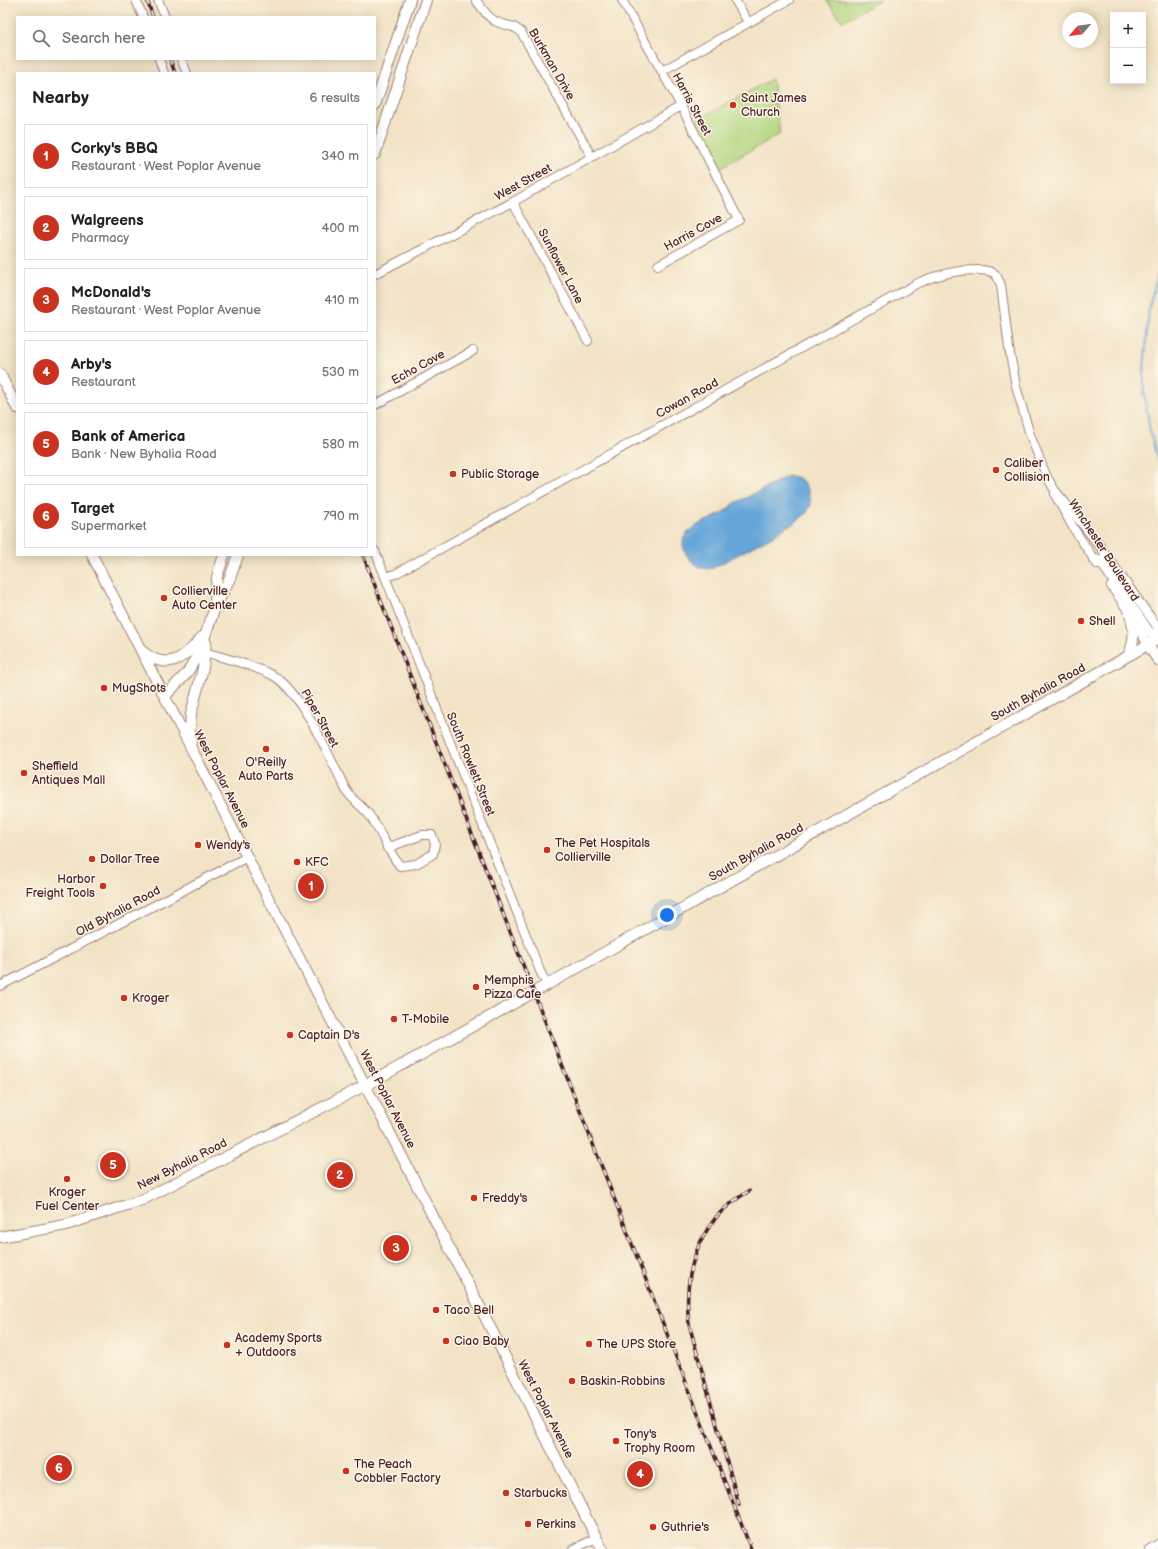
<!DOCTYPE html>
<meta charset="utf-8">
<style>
:root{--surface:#fff;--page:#f2f2f2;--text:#222;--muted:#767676;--line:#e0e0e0;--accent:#c8321e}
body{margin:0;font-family:"Balsamiq Sans",sans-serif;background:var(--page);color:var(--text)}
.controls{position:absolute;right:12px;top:12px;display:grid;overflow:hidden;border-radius:0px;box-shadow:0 2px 10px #0003}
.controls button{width:36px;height:36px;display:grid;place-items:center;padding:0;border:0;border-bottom:1px solid var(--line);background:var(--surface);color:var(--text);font:20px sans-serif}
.compass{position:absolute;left:1062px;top:12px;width:36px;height:36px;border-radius:50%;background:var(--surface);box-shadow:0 2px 10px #0003;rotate:241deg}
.you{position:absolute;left:667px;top:915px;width:14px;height:14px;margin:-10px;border:3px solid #fff;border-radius:50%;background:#1a73e8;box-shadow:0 0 0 6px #1a73e833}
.badge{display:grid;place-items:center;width:26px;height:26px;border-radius:50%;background:var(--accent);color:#fff;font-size:13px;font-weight:700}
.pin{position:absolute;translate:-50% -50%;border:2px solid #fff;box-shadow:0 1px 4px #0006}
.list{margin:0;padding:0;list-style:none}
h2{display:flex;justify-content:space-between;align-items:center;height:52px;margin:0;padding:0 16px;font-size:17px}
h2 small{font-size:13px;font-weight:400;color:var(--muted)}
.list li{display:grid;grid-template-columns:26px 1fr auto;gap:12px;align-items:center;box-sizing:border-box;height:64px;margin:0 8px 8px;padding:0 8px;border:1px solid var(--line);border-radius:0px}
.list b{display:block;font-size:15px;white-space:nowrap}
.list p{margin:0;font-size:13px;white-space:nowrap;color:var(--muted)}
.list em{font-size:13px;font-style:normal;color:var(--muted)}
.icon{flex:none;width:22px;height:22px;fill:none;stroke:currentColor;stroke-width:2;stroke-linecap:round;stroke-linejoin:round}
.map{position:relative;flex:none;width:1158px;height:1549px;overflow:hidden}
.search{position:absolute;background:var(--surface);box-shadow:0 2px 10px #0003;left:16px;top:16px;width:360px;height:44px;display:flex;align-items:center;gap:10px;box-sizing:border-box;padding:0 14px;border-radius:0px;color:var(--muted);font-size:15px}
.panel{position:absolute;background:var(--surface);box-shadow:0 2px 10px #0003;left:16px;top:72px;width:360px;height:484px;border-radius:0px}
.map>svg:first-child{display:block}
</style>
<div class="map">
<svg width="1158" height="1549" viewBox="0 0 1158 1549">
<rect width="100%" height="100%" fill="#fcf5e5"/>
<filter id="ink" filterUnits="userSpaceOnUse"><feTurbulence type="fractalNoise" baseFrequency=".025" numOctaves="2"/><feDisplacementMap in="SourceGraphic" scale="8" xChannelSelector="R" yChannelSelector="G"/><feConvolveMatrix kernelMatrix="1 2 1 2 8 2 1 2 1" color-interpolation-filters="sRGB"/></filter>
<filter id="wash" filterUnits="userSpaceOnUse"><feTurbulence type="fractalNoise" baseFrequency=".012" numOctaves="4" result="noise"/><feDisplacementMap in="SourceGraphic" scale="16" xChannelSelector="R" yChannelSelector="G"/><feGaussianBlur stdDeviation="0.9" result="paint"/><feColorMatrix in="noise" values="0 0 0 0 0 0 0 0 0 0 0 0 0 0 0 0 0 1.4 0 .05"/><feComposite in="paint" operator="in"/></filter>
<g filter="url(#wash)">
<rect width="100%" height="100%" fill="#f2e3c6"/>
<path fill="#b1d57e" stroke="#7e7a54" d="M826,0H881L842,21Z
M772,79L780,134L720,168L694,121Z"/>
<path fill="#65a5d8" stroke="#586282" d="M789,476C805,476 810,492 811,505L806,514L791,525L787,526L778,533L713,568C706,570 700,568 694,563C687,558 679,545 685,536C694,523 712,520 724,512C729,509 733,503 739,501C754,494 768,487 783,478Z"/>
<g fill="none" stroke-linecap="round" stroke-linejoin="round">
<path stroke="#65a5d8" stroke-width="2" d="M1158,273L1149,308L1144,371V392L1150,431L1158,462"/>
</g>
</g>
<g filter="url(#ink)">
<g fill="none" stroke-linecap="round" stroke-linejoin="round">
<g stroke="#9e8178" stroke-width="10">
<path id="minor" d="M136,0L143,17
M158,0L165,17
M476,0C481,7 487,17 495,21C505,27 511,23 521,32L592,157
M622,0L680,104L739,220L658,265
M735,0L748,22
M159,59L164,73
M181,59L187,73
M662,71L789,0
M513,202L588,341
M375,274L513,202L681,106
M375,405L473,351
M1055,492V495L1074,529L1097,564
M375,551L540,971L547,985
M385,577L395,574L918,283C938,274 955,270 977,270C982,270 990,270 995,274C998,277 999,281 1001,285L1009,348L1016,386L1030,435L1046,475L1054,489L1099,545L1158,628
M1111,586L1137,624L1147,644
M200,651C224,658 250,664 272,675C301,689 331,761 346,790C352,800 362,806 369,815C381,831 387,850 400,866L416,864L433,854L435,844L432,835H422L387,848
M0,986L247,857
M574,1549L596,1538
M1150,1549L1158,1544"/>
</g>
<g stroke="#9e8178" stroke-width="12">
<path id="major" d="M375,105L410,0
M375,154L426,0
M0,374L17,408
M92,555L247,857L482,1311L602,1549
M1094,560L1100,561L1104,566L1148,631L1152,634L1158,636
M215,602L217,577L224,555
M1147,644L1158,660
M142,651C167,672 184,659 202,637
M1128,656C1136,640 1134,629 1130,613
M165,696L187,673L200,651L214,610L230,578L238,555
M191,743L190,730L191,714L203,668L206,643
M0,1237L66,1225L142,1200L366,1085L547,985L1158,639"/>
</g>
<use href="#minor" stroke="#fff" stroke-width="8"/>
<use href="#major" stroke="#fff" stroke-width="10"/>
<g stroke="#4a1f2b" stroke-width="3.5">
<path id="rail" d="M147,0L153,17
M170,59L175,73
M363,555L751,1549
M739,1505L689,1324C684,1284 692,1244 720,1213C729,1204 739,1197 749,1191"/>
</g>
<use href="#rail" stroke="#fcf5e5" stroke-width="2" stroke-dasharray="6" stroke-linecap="butt"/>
</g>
</g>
<g fill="#c8321e" stroke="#fcf5e5" stroke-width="1.5">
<circle cx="733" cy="105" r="4"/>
<circle cx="996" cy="470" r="4"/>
<circle cx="453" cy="474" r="4"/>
<circle cx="164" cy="598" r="4"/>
<circle cx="1081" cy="621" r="4"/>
<circle cx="104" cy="688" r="4"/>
<circle cx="266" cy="749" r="4"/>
<circle cx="24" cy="773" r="4"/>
<circle cx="198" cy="845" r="4"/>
<circle cx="547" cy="850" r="4"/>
<circle cx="92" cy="859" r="4"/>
<circle cx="297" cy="862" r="4"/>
<circle cx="103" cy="886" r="4"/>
<circle cx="476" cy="987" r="4"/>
<circle cx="124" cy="998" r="4"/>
<circle cx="394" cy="1019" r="4"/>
<circle cx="290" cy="1035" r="4"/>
<circle cx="67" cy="1179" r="4"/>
<circle cx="474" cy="1198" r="4"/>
<circle cx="436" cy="1310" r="4"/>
<circle cx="446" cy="1341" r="4"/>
<circle cx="589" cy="1344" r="4"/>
<circle cx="227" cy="1345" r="4"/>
<circle cx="572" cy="1381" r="4"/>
<circle cx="616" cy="1441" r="4"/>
<circle cx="346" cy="1471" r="4"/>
<circle cx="506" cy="1493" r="4"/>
<circle cx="528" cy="1524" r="4"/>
<circle cx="653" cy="1527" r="4"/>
</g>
<g text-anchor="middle" stroke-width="3" stroke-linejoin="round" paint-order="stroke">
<g font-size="12" fill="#4a1f2b" stroke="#fcf5e5">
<text transform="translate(552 64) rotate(60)" y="4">Burkman Drive</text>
<text transform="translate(692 104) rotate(62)" y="4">Harris Street</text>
<text transform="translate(523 182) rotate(-29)" y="4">West Street</text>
<text transform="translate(693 232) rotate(-29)" y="4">Harris Cove</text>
<text transform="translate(561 266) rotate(62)" y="4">Sunflower Lane</text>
<text transform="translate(418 367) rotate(-29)" y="4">Echo Cove</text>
<text transform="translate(687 398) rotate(-29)" y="4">Cowan Road</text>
<text transform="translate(1104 550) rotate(57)" y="4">Winchester Boulevard</text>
<text transform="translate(1038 692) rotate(-29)" y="4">South Byhalia Road</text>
<text transform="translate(320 718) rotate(61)" y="4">Piper Street</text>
<text transform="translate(471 764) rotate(68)" y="4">South Rowlett Street</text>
<text transform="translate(222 779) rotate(63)" y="4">West Poplar Avenue</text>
<text transform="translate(756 852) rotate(-29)" y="4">South Byhalia Road</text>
<text transform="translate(118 911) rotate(-28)" y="4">Old Byhalia Road</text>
<text transform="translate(388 1099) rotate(63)" y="4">West Poplar Avenue</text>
<text transform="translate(182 1164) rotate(-27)" y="4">New Byhalia Road</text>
<text transform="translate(546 1409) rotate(63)" y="4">West Poplar Avenue</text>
</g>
<g font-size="12" fill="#4a1f2b" stroke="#fcf5e5" text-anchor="start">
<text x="741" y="102">Saint James<tspan x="741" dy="14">Church</tspan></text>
<text x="1004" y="467">Caliber<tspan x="1004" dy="14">Collision</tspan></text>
<text x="461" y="478">Public Storage</text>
<text x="172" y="595">Collierville<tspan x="172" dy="14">Auto Center</tspan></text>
<text x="1089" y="625">Shell</text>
<text x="112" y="692">MugShots</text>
<text x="266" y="766" text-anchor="middle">O'Reilly<tspan x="266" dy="14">Auto Parts</tspan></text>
<text x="32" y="770">Sheffield<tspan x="32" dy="14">Antiques Mall</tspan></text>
<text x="555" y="847">The Pet Hospitals<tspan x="555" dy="14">Collierville</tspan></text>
<text x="206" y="849">Wendy's</text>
<text x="100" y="863">Dollar Tree</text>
<text x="305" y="866">KFC</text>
<text x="95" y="883" text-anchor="end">Harbor<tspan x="95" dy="14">Freight Tools</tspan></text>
<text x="484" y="984">Memphis<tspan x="484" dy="14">Pizza Cafe</tspan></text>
<text x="132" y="1002">Kroger</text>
<text x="402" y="1023">T-Mobile</text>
<text x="298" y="1039">Captain D's</text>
<text x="67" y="1196" text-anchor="middle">Kroger<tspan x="67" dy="14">Fuel Center</tspan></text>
<text x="482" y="1202">Freddy's</text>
<text x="444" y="1314">Taco Bell</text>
<text x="235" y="1342">Academy Sports<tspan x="235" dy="14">+ Outdoors</tspan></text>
<text x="454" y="1345">Ciao Baby</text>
<text x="597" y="1348">The UPS Store</text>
<text x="580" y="1385">Baskin-Robbins</text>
<text x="624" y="1438">Tony's<tspan x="624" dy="14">Trophy Room</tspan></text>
<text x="354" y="1468">The Peach<tspan x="354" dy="14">Cobbler Factory</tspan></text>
<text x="514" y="1497">Starbucks</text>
<text x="536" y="1528">Perkins</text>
<text x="661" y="1531">Guthrie's</text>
</g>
</g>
</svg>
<div class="controls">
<button>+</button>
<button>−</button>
</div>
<svg class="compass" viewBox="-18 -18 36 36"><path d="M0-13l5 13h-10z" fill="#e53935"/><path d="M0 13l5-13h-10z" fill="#767676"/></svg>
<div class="you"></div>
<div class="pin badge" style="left:311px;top:886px">1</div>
<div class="pin badge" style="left:340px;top:1175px">2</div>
<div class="pin badge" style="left:396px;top:1248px">3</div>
<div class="pin badge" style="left:640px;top:1474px">4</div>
<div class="pin badge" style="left:113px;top:1165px">5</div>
<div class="pin badge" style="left:59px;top:1468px">6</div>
<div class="search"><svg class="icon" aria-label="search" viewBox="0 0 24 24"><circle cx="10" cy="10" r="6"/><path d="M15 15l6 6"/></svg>Search here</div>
<section class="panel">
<h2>Nearby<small>6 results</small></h2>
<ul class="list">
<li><span class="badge">1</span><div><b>Corky's BBQ</b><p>Restaurant · West Poplar Avenue</p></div><em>340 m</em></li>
<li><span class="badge">2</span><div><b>Walgreens</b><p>Pharmacy</p></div><em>400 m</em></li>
<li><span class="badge">3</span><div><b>McDonald's</b><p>Restaurant · West Poplar Avenue</p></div><em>410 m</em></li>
<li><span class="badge">4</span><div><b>Arby's</b><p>Restaurant</p></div><em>530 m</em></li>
<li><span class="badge">5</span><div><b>Bank of America</b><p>Bank · New Byhalia Road</p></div><em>580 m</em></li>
<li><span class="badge">6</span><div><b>Target</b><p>Supermarket</p></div><em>790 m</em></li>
</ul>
</section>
</div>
